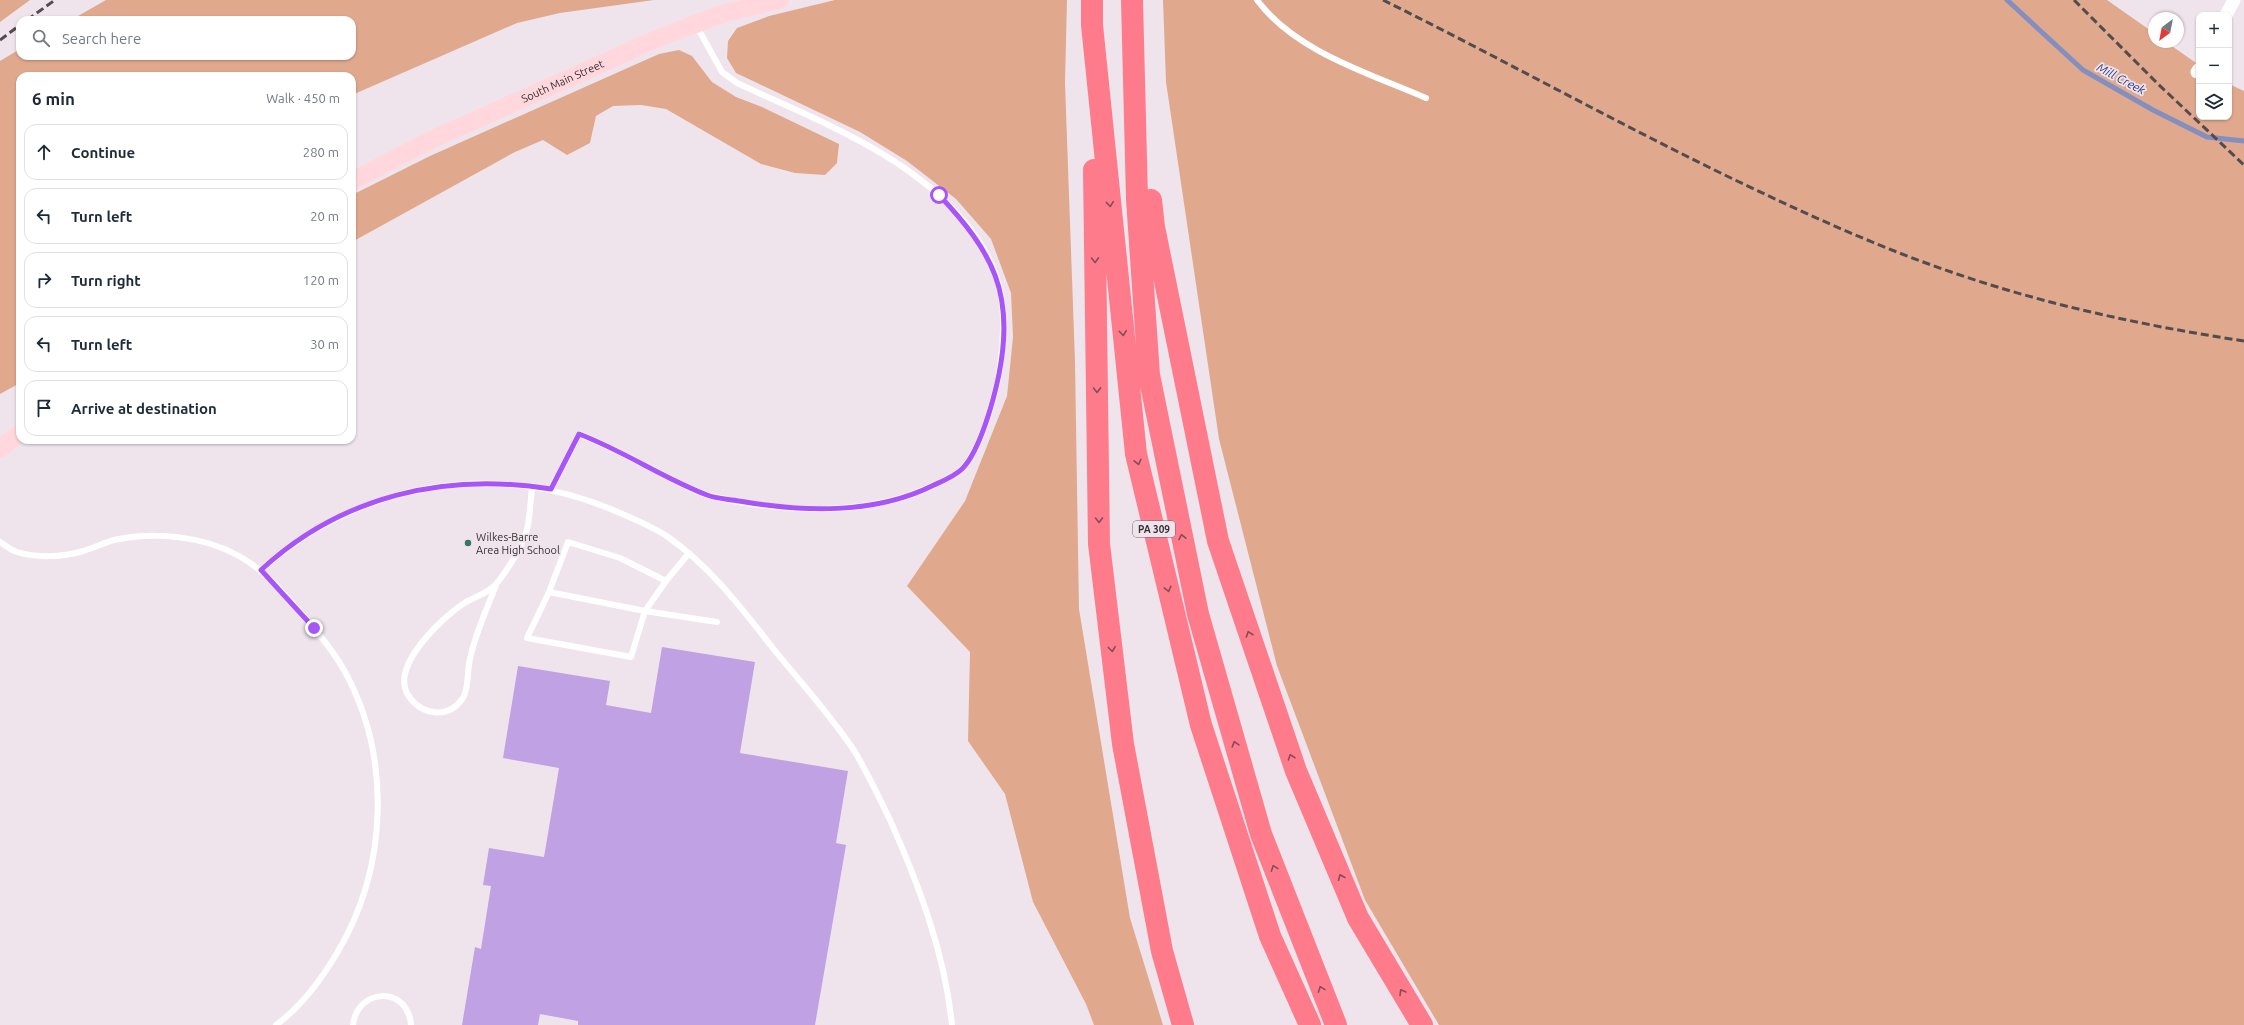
<!DOCTYPE html>
<meta charset="utf-8">
<style>
:root{--surface:#fff;--page:#f2f2f3;--text:#1f2937;--muted:#747a83;--line:#e0e1e3}
body{margin:0;font-family:Ubuntu,sans-serif;background:var(--page);color:var(--text)}
.controls{position:absolute;right:12px;top:12px;display:grid;overflow:hidden;border-radius:8px;box-shadow:0 1px 3px #0004}
.controls button{width:36px;height:36px;display:grid;place-items:center;padding:0;border:0;border-bottom:1px solid var(--line);background:var(--surface);color:var(--text);font:20px sans-serif}
.compass{position:absolute;left:2148px;top:12px;width:36px;height:36px;border-radius:50%;background:var(--surface);box-shadow:0 1px 3px #0004;rotate:212deg}
.stop{position:absolute;width:12px;height:12px;margin:-9px;border:3px solid #a855f7;border-radius:50%;background:#fff}
.stop.end{background:#a855f7;border-color:#fff;box-shadow:0 1px 4px #0008}
.list{margin:0;padding:0;list-style:none}
h2{display:flex;justify-content:space-between;align-items:center;height:52px;margin:0;padding:0 16px;font-size:17px}
h2 small{font-size:13px;font-weight:400;color:var(--muted)}
.list li{display:grid;grid-template-columns:26px 1fr auto;gap:12px;align-items:center;box-sizing:border-box;height:56px;margin:0 8px 8px;padding:0 8px;border:1px solid var(--line);border-radius:12px}
.list b{display:block;font-size:15px;white-space:nowrap}
.list em{font-size:13px;font-style:normal;color:var(--muted)}
.icon{flex:none;width:22px;height:22px;fill:none;stroke:currentColor;stroke-width:2;stroke-linecap:round;stroke-linejoin:round}
.map{position:relative;flex:none;width:2244px;height:1025px;overflow:hidden}
.search{position:absolute;background:var(--surface);box-shadow:0 1px 3px #0004;left:16px;top:16px;width:340px;height:44px;display:flex;align-items:center;gap:10px;box-sizing:border-box;padding:0 14px;border-radius:12px;color:var(--muted);font-size:15px}
.panel{position:absolute;background:var(--surface);box-shadow:0 1px 3px #0004;left:16px;top:72px;width:340px;height:372px;border-radius:12px}
.map>svg:first-child{display:block}
</style>
<div class="map">
<svg width="2244" height="1025" viewBox="0 0 2244 1025">
<rect width="100%" height="100%" fill="#f0e4ec"/>
<path fill="#e0a98e" d="M0,0H30L0,22Z
M106,0H654L560,13L517,23L352,95V76H20V383L0,394V61L20,49V56H352V20H71Z
M835,0H1067L1065,83L1075,361L1079,609L1130,918L1163,1025H1094L1086,1004L1033,902L1005,794L968,741L970,652L907,586L965,501L1007,396L1013,337L1011,293L991,239L956,199L907,161L860,132L736,73L727,58L728,41L737,28L769,16Z
M1163,0H2107L2154,33V42H2166L2199,65V117H2229V84L2244,91V1025H1439L1365,900L1277,666L1219,439L1166,82Z
M679,50L692,56L712,82L736,97L762,107L839,144L837,163L825,175L795,173L761,164L666,109L641,105L613,106L596,116L590,143L567,155L543,140L515,152L352,242V195L430,156L659,54Z"/>
<g fill="none" stroke-linecap="round" stroke-linejoin="round">
<path stroke="#838fbe" stroke-width="5" d="M2007,0L2083,70L2153,110L2207,137L2244,141"/>
</g>
<path fill="#c0a1e3" d="M662,647L755,662L740,753L848,771L836,843L846,845L815,1025H578V1021L540,1014L538,1025H462L475,947L481,949L491,886L483,885L489,848L544,857L559,768L503,758L518,666L610,681L606,705L651,713Z"/>
<g fill="none" stroke-linecap="round" stroke-linejoin="round">
<path stroke="#fff" stroke-width="6" d="M1257,0C1296,52 1369,73 1426,98
M551,489L579,434C607,445 633,459 660,473C676,481 694,492 711,496C780,513 869,517 934,485C943,481 955,476 962,469C983,445 998,389 1001,358C1006,312 1004,277 976,237C921,158 820,122 737,83L722,72L696,25
M0,542C5,545 11,550 17,552C36,558 61,557 80,552C92,549 103,543 114,540C154,531 203,536 239,556C264,570 282,591 300,612C316,630 332,649 344,670C392,757 388,868 337,953C321,980 302,1006 276,1025
M689,553L666,581L620,558L568,542L549,592L527,638L631,657L645,611L717,622
M261,570C356,483 494,459 613,510C631,518 652,526 668,537C712,568 743,610 776,652C802,684 833,718 855,752C868,774 879,797 890,820C919,885 945,954 952,1025
M496,585C487,609 475,634 470,659C467,671 469,688 463,698C448,720 421,715 408,695C390,666 442,618 463,604C473,597 490,593 497,583C508,569 525,543 528,525C530,512 531,499 532,486
M549,592L645,611L666,581
M353,1025C357,988 408,985 411,1025"/>
<path stroke="#fff" stroke-width="13" d="M2226,15L2234,0
M2197,72L2199,69"/>
<g stroke="#ffd7dc" stroke-width="18">
<path id="s1" d="M352,181L431,140L661,37L722,14L780,0"/>
<path d="M0,449L20,433"/>
</g>
<path stroke="#fe7b8c" stroke-width="22" d="M1092,0V25L1136,454L1201,725L1270,936L1310,1025
M1132,0L1137,199L1149,375L1198,614L1261,834L1336,1025
M1094,170L1099,544L1123,744L1162,951L1183,1025
M1151,200L1154,227L1218,541L1296,771L1358,918L1422,1025"/>
<path stroke="#524c4f" stroke-width="3" stroke-dasharray="8 4" stroke-linecap="butt" d="M1383,0C1500,58 1615,122 1733,179C1806,214 1880,248 1957,274C2051,306 2146,326 2244,341
M2074,0L2157,83L2244,165
M27,20L55,0
M0,40L20,25"/>
</g>
<defs><path id="oneway-chevron" d="M-2-3.5L2.5 0L-2 3.5" fill="none" stroke-width="1.6" stroke-linecap="round" stroke-linejoin="round"/></defs>
<g stroke="#854d56">
<use href="#oneway-chevron" transform="translate(1110 204) rotate(84)"/>
<use href="#oneway-chevron" transform="translate(1095 260) rotate(89)"/>
<use href="#oneway-chevron" transform="translate(1123 333) rotate(84)"/>
<use href="#oneway-chevron" transform="translate(1097 390) rotate(89)"/>
<use href="#oneway-chevron" transform="translate(1138 462) rotate(76)"/>
<use href="#oneway-chevron" transform="translate(1099 520) rotate(89)"/>
<use href="#oneway-chevron" transform="translate(1182 537) rotate(-102)"/>
<use href="#oneway-chevron" transform="translate(1168 589) rotate(76)"/>
<use href="#oneway-chevron" transform="translate(1249 634) rotate(-109)"/>
<use href="#oneway-chevron" transform="translate(1112 649) rotate(83)"/>
<use href="#oneway-chevron" transform="translate(1235 744) rotate(-106)"/>
<use href="#oneway-chevron" transform="translate(1291 757) rotate(-109)"/>
<use href="#oneway-chevron" transform="translate(1274 868) rotate(-111)"/>
<use href="#oneway-chevron" transform="translate(1341 877) rotate(-113)"/>
<use href="#oneway-chevron" transform="translate(1321 989) rotate(-111)"/>
<use href="#oneway-chevron" transform="translate(1402 992) rotate(-121)"/>
</g>
<g fill="none" stroke-linecap="round" stroke-linejoin="round">
<path stroke="#a855f7" stroke-width="5" d="M314,628L261,570C341,496 444,472 551,489L579,434C624,451 663,478 707,495C717,499 729,499 739,501C803,512 874,515 934,485C943,481 955,476 962,469C980,451 994,399 999,374C1015,294 993,252 939,195"/>
</g>
<circle fill="#387662" stroke="#f0e4ec" stroke-width="1.5" cx="468" cy="543" r="4"/>
<g text-anchor="middle" stroke-width="3.5" stroke-linejoin="round" paint-order="stroke">
<rect fill="#f0e4ec" stroke="#6c656a" stroke-width="1" x="1133" y="521" width="42" height="16" rx="3"/>
<g font-size="10" font-weight="bold" fill="#342f32">
<text x="1154" y="533">PA 309</text>
</g>
<g font-size="11" fill="#342f32" stroke="#f0e4ec">
<text dy="4" stroke="none"><textPath href="#s1" startOffset="233">South Main Street</textPath></text>
</g>
<g font-size="11" fill="#342f32" stroke="#f0e4ec" text-anchor="start">
<text x="476" y="541">Wilkes-Barre<tspan x="476" dy="13">Area High School</tspan></text>
</g>
<g font-size="12" font-style="italic" fill="#2f3c88" stroke="#f0e4ec">
<text transform="translate(2121 79) rotate(28)" y="4">Mill Creek</text>
</g>
</g>
</svg>
<div class="controls">
<button>+</button>
<button>−</button>
<button><svg class="icon" aria-label="layers" viewBox="0 0 24 24"><path d="M12 4l9 5-9 5-9-5zM3 14l9 5 9-5"/></svg></button>
</div>
<svg class="compass" viewBox="-18 -18 36 36"><path d="M0-13l5 13h-10z" fill="#e53935"/><path d="M0 13l5-13h-10z" fill="#747a83"/></svg>
<div class="stop" style="left:939px;top:195px"></div>
<div class="stop end" style="left:314px;top:628px"></div>
<div class="search"><svg class="icon" aria-label="search" viewBox="0 0 24 24"><circle cx="10" cy="10" r="6"/><path d="M15 15l6 6"/></svg>Search here</div>
<section class="panel">
<h2>6 min<small>Walk · 450 m</small></h2>
<ul class="list">
<li><svg class="icon" aria-label="ahead" viewBox="0 0 24 24"><path d="M12 20V5M6 11l6-6 6 6"/></svg><div><b>Continue</b></div><em>280 m</em></li>
<li><svg class="icon" aria-label="left" viewBox="0 0 24 24"><path d="M17 20v-9H6M10 6l-5 5 5 5"/></svg><div><b>Turn left</b></div><em>20 m</em></li>
<li><svg class="icon" aria-label="right" viewBox="0 0 24 24"><path d="M7 20v-9h11M14 6l5 5-5 5"/></svg><div><b>Turn right</b></div><em>120 m</em></li>
<li><svg class="icon" aria-label="left" viewBox="0 0 24 24"><path d="M17 20v-9H6M10 6l-5 5 5 5"/></svg><div><b>Turn left</b></div><em>30 m</em></li>
<li><svg class="icon" aria-label="arrive" viewBox="0 0 24 24"><path d="M6 21V4h12l-3 4 3 4H6"/></svg><div><b>Arrive at destination</b></div></li>
</ul>
</section>
</div>
